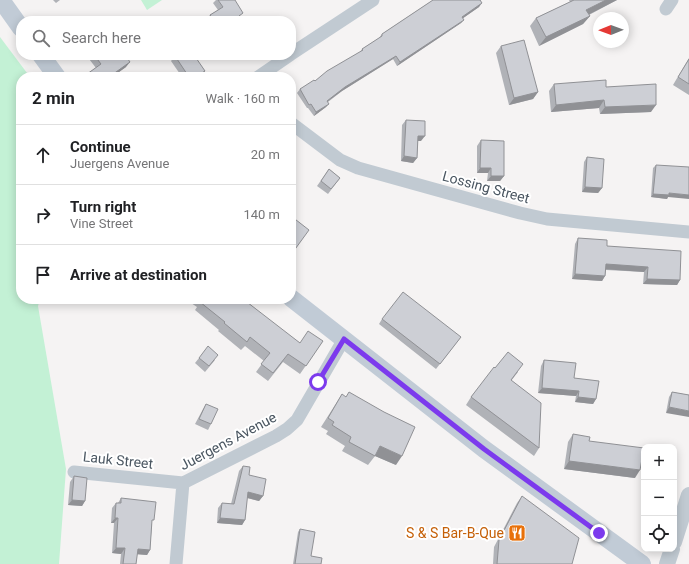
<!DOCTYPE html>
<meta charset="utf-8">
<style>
:root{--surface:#fff;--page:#f2f2f2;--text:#202124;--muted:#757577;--line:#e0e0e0}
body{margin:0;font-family:Roboto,sans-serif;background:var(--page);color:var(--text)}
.controls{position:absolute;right:12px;bottom:12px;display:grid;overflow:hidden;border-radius:8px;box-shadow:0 2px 10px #0003}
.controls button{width:36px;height:36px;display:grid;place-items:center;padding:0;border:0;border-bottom:1px solid var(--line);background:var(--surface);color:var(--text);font:20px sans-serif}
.compass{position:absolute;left:593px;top:12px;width:36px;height:36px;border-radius:50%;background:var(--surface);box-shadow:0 2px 10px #0003;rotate:269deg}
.stop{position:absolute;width:12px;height:12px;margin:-9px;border:3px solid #7c3aed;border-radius:50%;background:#fff}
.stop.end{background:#7c3aed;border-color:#fff;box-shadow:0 1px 4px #0008}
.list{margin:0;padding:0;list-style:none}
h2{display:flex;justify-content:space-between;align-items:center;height:52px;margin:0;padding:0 16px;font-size:17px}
h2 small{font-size:13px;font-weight:400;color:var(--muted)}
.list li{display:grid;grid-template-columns:26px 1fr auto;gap:12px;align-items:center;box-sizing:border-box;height:60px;padding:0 16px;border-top:1px solid var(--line)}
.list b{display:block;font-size:15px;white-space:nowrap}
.list p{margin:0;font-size:13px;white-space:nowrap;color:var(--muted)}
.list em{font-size:13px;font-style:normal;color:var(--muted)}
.icon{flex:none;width:22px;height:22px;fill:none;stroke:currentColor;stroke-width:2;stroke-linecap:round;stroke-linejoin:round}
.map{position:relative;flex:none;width:689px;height:564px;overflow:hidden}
.search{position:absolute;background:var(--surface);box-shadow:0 2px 10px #0003;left:16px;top:16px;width:280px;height:44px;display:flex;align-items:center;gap:10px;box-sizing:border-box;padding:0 14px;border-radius:16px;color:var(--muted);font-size:15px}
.panel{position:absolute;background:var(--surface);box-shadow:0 2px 10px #0003;left:16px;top:72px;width:280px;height:232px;border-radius:16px}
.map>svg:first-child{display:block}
</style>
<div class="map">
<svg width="689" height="564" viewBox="0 0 689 564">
<rect width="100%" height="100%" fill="#f5f3f3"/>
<path fill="#c3f1d5" d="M141,0H162L147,10Z
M0,37L30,77H21V299H40L38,306L66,469L59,564H0Z"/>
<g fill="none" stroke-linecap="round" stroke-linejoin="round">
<path stroke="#c1cad2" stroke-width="13" d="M666,9L672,0
M291,54L373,0
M258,77L290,55
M291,123L340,160L358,168L520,213L547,219L689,232
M74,472L183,483
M176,564L183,483L276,436L287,429L297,420L344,339"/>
<path stroke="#c1cad2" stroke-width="16" d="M674,542L689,495
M667,564L672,549"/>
<path stroke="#c1cbd6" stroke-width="18" d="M1,0L21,28
M41,55L57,77
M291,298L484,449L642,564"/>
</g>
<path fill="#b0b2b7" d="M53,0H60L56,3Z
M216,0H235L240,17L242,21H207V20L210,15L218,10L213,3Z
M433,0H481L479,7L463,18L461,23L397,66L393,59L342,91L328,102L326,107L314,116L308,108H307L297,93L300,89L315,81L360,52L362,49L379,38L382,34Z
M569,0H617L589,15L590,16L583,24L539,46L530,26L536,18L570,2Z
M501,46L538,92L533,99L509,105L496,53Z
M86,55H125L126,67L112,77H85L87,74L96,68Z
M175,56L205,71L201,76L199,77H182L171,61Z
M689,58V95L673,85Z
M554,84L606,87L651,112L600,114L599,108L551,112L549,91Z
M406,120L421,141H418L417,158L413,163L401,161L402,125Z
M481,140L504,176L500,181H487L488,173H477V146Z
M587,157L602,188L598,193L582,192L584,162Z
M656,165L668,197L667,199L651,197L653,168Z
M329,169L340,178L328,194L317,186Z
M578,238L607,246L680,280L677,285L643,284L644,272L606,270L605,276L602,281L572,279L575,244Z
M58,299H67L65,302Z
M185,299H239L300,343L323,341L300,374L283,362L268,381L256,372L264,361L245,346L241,350L218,331L219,330L195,310L197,307Z
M382,319L461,337L436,369L379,324Z
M199,358L215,360L205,372L195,363Z
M544,360L574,378L596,399L593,404L575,402L576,396L538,393L541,366Z
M495,368L518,372L511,381L539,448L534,456L466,405L471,397Z
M672,392L689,395L666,413L669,397Z
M342,394L396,465L375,456L368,465L342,451L345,446L326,434L328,431L321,427Z
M206,404L211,424L208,430L195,424L203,409Z
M573,434L589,441L635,478L564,469L568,442Z
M243,466L263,496L259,501L247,498L245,520L242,525L217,523L218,508L222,503L231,504L239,471Z
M74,476L85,501L82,506L68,505L70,482Z
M522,496L572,564H493L494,547L517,503Z
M121,498L152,524L150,550L147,555L137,554L136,564H120L121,554L112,553L114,523H111L112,508L116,503H118Z
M300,529L311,556L321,564H293L298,532Z"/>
<path fill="#909195" d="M606,0H617L580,19L586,10Z
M482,3L479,7L459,21L462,17Z
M590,16L583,24L539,46L546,37Z
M464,20L461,23L397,66L400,62Z
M396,56L393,59L342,91L324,104L327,101L345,87Z
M130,62L126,67L112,77H109Z
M205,71L201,76L199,77H195Z
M538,92L533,99L509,105L514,98Z
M604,100L599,108L551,112L556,105Z
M329,104L326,107L314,116L316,112Z
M656,105L651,112L600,114L605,107Z
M418,136H425L421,141H414Z
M404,156L417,158L413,163L401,161Z
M480,168H491L488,173H477Z
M491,176H504L500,181H487Z
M585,187L602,188L598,193L582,192Z
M669,193L689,195V199L668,197L667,199L651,197L653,194Z
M606,264L648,267L644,272L602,269Z
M575,274L605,276L602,281L572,279Z
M647,279L680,280L677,285L643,284Z
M542,388L579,391L576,396L538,393Z
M578,397L596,399L593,404L575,402Z
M669,407L689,411V417L666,413Z
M380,446L402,456L396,465L375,456Z
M569,461L640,470L635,478L564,469Z
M248,492L263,496L259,501L244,497Z
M72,500L85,501L82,506L68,505Z
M115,518H118L114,523H111Z
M220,518L245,520L242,525L217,523Z
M116,548H125L121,554L112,553Z
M138,549L150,550L147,555L134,554Z"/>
<path fill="#cdcfd5" stroke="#909195" d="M218,0H235L243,13L239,16L242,21H214L210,15L223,7Z
M433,0H480L482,3L462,17L464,20L400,62L396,56L345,87L327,101L329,104L316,112L311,104L309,105L300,89L314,80L315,81L327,71L363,50L362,49L382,36V34Z
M574,0H606L586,10L590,16L546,37L536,18Z
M524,40L538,92L514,98L501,46Z
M94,55H125L130,62L109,77H89L87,74L101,64Z
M176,55H194L205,71L195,77H189L175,56Z
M689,59V84L678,77Z
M606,80V87L656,84V105L605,107L604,100L556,105L554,84Z
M406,120L425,121V136H418L417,158L404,156Z
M481,140L504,141V176H491V168H480Z
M587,157L604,159L602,188L585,187Z
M656,165L689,167V195L669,193V195L653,194Z
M329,169L340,178L331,189L321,181Z
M291,216L309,230L293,252L291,251Z
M578,238L607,240V246L681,251L680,280L647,279L648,267L606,264L605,276L575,274Z
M403,292L461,337L440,364L382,319Z
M202,299H239L241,301L243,299L300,343L308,331L323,341L306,366L288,354L273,373L261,364L270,353L250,337L247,342L224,323L225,322L200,302Z
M208,346L218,355L209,366L199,358Z
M508,352L523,364L511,380L541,403L539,448L471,397L494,367L495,368Z
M544,360L576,363L574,378L599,381L596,399L578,397L579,391L542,388Z
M349,392L384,412L415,427L402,456L380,446L375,456L349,442L351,437L332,425L334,422L328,418L342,394L346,397Z
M672,392L689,395V411L669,407Z
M206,404L218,409L211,424L199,419Z
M573,434L590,437L589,441L644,448L640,470L569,461Z
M243,466L250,467L249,475L266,479L263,496L248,492L245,520L220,518L222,503L234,504Z
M74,476L87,478L85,501L72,500Z
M522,496L579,538L572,564H497L499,540Z
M121,498L156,502L154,520H152L150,550L138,549L136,564H123L125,548H116L118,518H115L116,503H121Z
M300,529L315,532L311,556L322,558L321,564H295Z"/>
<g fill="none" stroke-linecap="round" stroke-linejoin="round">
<path stroke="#7c3aed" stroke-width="5" d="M318,382L344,339L484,449L599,533"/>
</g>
<defs>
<g id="restaurant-square" transform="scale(0.9)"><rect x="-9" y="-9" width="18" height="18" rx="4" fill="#e8710a" stroke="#fff"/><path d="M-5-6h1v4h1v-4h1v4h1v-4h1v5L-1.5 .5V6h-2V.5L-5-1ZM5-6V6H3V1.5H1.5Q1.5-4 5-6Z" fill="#fff"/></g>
</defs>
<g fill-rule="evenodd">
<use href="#restaurant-square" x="517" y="533"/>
</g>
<g text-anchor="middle" stroke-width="4" stroke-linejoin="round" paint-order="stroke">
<g font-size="14" fill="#4a5661" stroke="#fff">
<text transform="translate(486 187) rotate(15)" y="5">Lossing Street</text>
<text transform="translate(228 441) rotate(-28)" y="5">Juergens Avenue</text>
<text transform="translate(118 460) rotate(6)" y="5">Lauk Street</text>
</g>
<g font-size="14" fill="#c56008" stroke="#fff" text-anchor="end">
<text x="504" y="538">S &amp; S Bar-B-Que</text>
</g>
</g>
</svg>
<div class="controls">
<button>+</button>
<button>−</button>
<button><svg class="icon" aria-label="locate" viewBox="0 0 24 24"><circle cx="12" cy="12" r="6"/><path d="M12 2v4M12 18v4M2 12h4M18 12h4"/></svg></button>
</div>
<svg class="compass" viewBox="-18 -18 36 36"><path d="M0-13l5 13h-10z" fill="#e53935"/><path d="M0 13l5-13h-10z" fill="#757577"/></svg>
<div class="stop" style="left:318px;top:382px"></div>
<div class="stop end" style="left:599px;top:533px"></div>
<div class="search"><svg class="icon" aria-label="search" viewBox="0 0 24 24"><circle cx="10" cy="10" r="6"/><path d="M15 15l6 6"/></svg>Search here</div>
<section class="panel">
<h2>2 min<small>Walk · 160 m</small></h2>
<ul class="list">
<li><svg class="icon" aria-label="ahead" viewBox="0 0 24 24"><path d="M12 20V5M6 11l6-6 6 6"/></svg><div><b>Continue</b><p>Juergens Avenue</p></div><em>20 m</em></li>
<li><svg class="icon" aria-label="right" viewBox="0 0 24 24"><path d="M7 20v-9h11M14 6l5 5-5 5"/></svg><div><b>Turn right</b><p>Vine Street</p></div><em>140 m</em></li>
<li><svg class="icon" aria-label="arrive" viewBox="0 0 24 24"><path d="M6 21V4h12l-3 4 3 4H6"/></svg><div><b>Arrive at destination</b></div></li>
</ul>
</section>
</div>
